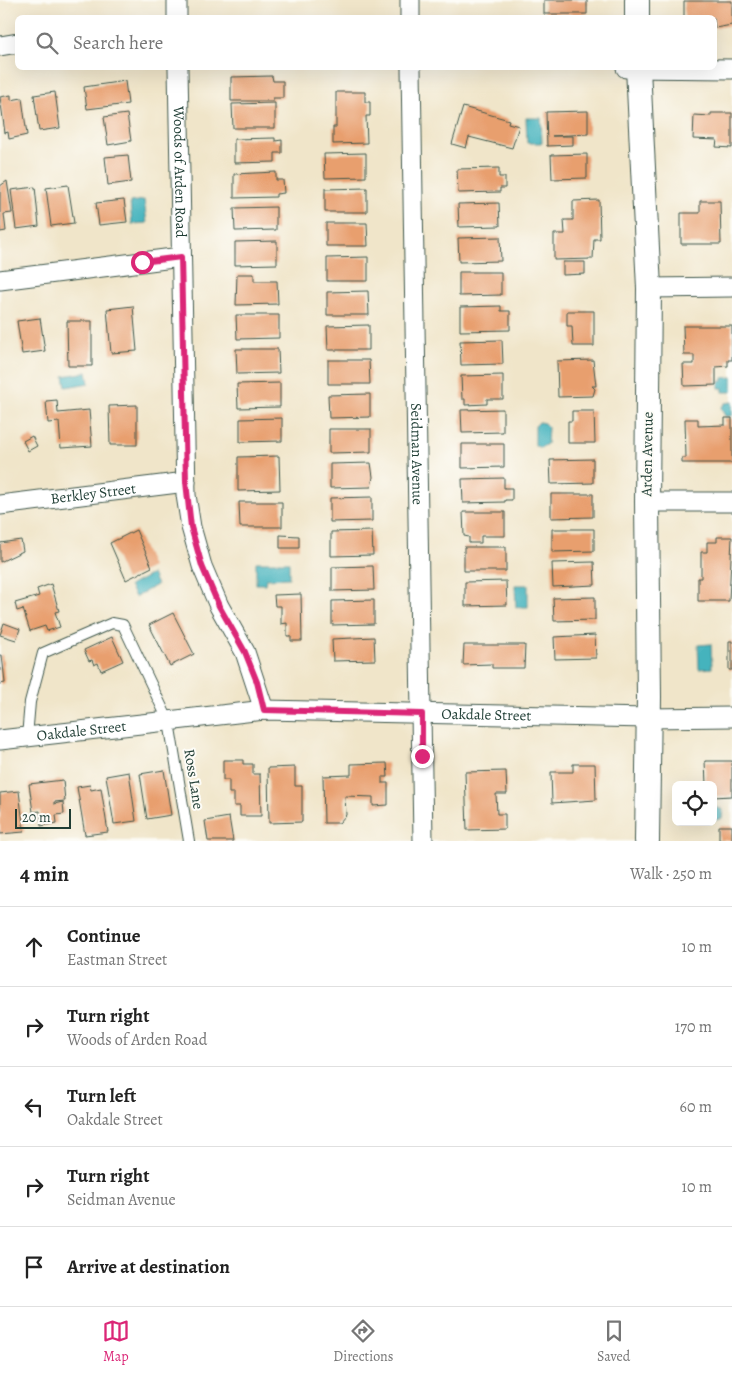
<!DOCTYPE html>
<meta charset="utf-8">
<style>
:root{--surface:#fff;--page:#f6f6f6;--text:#222;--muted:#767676;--line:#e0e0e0;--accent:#db2777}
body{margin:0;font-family:Alegreya,serif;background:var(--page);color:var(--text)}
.controls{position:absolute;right:15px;bottom:15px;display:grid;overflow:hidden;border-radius:8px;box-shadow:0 5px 20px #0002}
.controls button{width:45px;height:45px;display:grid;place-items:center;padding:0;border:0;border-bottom:1px solid var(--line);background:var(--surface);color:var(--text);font:25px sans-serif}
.scale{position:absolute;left:15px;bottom:12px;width:56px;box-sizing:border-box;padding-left:5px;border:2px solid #1f3d34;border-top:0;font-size:14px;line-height:18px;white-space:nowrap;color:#1f3d34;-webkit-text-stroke:4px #fdfcf7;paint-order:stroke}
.stop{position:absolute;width:15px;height:15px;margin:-11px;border:4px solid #db2777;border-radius:50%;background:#fff}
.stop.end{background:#db2777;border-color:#fff;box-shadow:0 1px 5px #0008}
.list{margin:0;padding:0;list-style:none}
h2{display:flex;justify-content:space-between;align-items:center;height:65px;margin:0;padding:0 20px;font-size:21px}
h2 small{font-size:16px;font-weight:400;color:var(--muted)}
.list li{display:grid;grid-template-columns:32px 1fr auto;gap:15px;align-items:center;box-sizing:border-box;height:80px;padding:0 20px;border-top:1px solid var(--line)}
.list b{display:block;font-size:19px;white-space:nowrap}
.list p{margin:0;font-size:16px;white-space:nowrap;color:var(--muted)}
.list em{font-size:16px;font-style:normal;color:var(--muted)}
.icon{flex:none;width:28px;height:28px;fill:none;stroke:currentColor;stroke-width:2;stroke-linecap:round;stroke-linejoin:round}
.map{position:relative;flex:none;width:732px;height:841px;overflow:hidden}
.search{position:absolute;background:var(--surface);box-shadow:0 5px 20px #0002;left:15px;right:15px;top:15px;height:55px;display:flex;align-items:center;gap:12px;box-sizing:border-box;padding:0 18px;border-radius:8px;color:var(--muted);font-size:19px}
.sheet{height:465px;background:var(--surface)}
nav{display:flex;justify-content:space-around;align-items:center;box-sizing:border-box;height:70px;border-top:1px solid var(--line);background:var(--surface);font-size:14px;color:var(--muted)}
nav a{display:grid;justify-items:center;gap:2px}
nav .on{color:var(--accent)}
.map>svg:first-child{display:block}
</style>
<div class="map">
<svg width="732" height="841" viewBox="0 0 732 841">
<rect width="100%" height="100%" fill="#fdfcf7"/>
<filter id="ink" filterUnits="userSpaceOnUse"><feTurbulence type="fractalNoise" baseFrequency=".02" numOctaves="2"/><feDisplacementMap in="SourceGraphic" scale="10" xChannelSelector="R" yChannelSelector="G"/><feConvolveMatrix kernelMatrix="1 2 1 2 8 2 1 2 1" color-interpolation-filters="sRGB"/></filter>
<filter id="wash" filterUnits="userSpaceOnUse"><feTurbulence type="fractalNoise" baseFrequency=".0096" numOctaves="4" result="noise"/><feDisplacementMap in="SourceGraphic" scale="20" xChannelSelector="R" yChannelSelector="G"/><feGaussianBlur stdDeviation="1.12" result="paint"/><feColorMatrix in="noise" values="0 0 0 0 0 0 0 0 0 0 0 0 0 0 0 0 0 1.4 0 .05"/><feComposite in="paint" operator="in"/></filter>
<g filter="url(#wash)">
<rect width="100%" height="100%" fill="#f0e5c9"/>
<path fill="#44b3bd" stroke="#327878" d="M526,118H541L542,143H527Z
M144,200L147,223L132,224L130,202Z
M87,372L89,383L66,387L64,376Z
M732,377V392H723V388H719V382L723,381V378Z
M732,402V416H725L721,408L725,403Z
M539,422L544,423L548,427L547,444L540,448L535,445V426Z
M256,562H289V578L266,579L265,584H256Z
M152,574L157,585L135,597L129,586Z
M515,585H528V607H516Z
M711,644L712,668L699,669L698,645Z
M713,806L723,810L722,818L713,821Z"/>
<g id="blocks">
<path fill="#e89f6e" d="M544,0H587V14H544Z
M684,1H732V25L715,28L714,18H684Z
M272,76L273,81H283V98H273V101H231V77Z
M125,81L128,104L87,109L84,87Z
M55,92L60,128L39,131L34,95Z
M336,92H365V102H370V116H366L367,143L333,144V127H336Z
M11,95V100L22,98L27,135L9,139L8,132L5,133L0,97Z
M275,103V128H233L232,104Z
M463,107L509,120L508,123L519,126L512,148L469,137L466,148L452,144Z
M588,111V134L552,136H573V145L547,146L546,112Z
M711,113H732V148L716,147L717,140L693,139L694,115L711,116Z
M127,114L131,141L108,145L104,117Z
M275,138V141L282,140V153H275V162L234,163V139Z
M366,153V177L325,178L324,154Z
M587,154V178L552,179L551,155Z
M128,155L131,182L108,185L105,157Z
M499,168V177H505V188H500V192L458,193L457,169Z
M276,172V180H283L284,193L276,194V197L234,198V174Z
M7,181L12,213L4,214L6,231L0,232V186Z
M68,185L74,223L51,226L46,188Z
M35,187L39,226L16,229L11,190Z
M367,188V212H325V189Z
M124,200L127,222L99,225L96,203Z
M599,200L600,239H594L593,259L554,260V234H565L564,220H573V201Z
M700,201H720L721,244H681V213H700Z
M499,203L500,226L459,227L458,204Z
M276,207V230L235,231L234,208Z
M326,223H367L368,246H326Z
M500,237L501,261L459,262L458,238Z
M277,241V264L235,265V242Z
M368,257V281H327V258Z
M563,262H585V274L563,275Z
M459,272H501V295L459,296Z
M237,274H254V281H277L278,304L236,305Z
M368,291L369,315H327V292Z
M133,306L137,351L111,353L107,309Z
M501,306V311H510V330L460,331V307Z
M567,311H594V346H573L572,326H567Z
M236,315H279V338L237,339Z
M40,318L45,351L22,354L17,321Z
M67,321H92V366H68Z
M369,325V350H328L327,326Z
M683,326H732V360H728V366L716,367V385L684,386L683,364H694V355H684Z
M502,340L503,364L461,365L460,341Z
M236,349H278L279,373L237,374Z
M328,360H369L370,384H328Z
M593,360L596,386H592L595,389L593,396L558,397L557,361Z
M503,375V399H487V404L465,405V399H462L461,376Z
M280,383V407L238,408L237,384Z
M370,394V417L329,418L328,395Z
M57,400L58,413L89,410L92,446L61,448L59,422L48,423L46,401Z
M137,405V445H110L109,406Z
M503,409V432L462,433L461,410Z
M572,411H594L595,443H568V421H572Z
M282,418V441L240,442V419Z
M725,418H732V463H682V458H686L685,419H698V426L725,425Z
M329,429H371V452L329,453Z
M32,436L37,446L28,451L23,441Z
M462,444H504V467L462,468Z
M279,456L280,490L238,491V457Z
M593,459V483L551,484L550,460Z
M371,463L373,477L371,487L330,488V464Z
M504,478V488H512V500H505V502L463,503L462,479Z
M551,494H593V517L551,518Z
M372,497V521L330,522V498Z
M239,502H282V527H240Z
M463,512H505V536H481V543H469V537L464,536Z
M552,529H594V551L552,552Z
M136,530L152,567L126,580L110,543Z
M372,531L373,555L331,556V532Z
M280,535L299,536V548H280Z
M717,537H732L729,601H698V578H701V552H707V542H717Z
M21,540L23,551L0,562V543Z
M464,547H506V571H464Z
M594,562L595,585L553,587L552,563Z
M373,566L374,590L332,591V567Z
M506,581L507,605L465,606V582Z
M51,584L59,611L55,612L60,627L47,631L45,626L30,631L23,609L17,611L15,603L39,596L37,589Z
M301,594L302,641H291V636H287V623L281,624V606H275L274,595Z
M595,597V620L554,621L553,598Z
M374,600V624L332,625V601Z
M173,613L194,654L170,666L149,625Z
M4,623L20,629L16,640L0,635Z
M595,635L596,658L555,659L554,637Z
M112,637L123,661L101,671L98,663L94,665L92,660L89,661L84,650Z
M374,637L375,660L333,661L332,639Z
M729,641H732V670H729Z
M464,645H525L524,668H492V664L463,665Z
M0,655H2L5,683L0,684Z
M223,760H243V764H253V774H260L261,816H240V806H234V793H229V780H223Z
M705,761H732V796L713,797V785H706Z
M387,763L388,777H382V783H388V805L373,806V797L345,796L346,815L339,823H324L323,776L351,775V764Z
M573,764H595L596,800L552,803L551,772H573Z
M295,767V786H302V822L269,823L268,768Z
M164,770L171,815L147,819L140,774Z
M506,771L507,794H496L497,814H505V829L467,830L465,772Z
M129,772L136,821L114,824L106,776Z
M63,780L65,801L54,802V804L63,802L64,814L56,815L57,823L41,826L40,811L33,812L29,784Z
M90,785L91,790L101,788L108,832L85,835L77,787Z
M19,791L24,832L0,834V793Z
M229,817L233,841H208L205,821Z
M719,826H732V841L719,840Z"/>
</g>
</g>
<g filter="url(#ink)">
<use href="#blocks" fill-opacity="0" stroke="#3e564a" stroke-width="1"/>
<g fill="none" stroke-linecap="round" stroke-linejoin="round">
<g stroke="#3e564a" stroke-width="12">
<path id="service" d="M27,737L30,702L43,653L112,623L123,625L169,722L189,841"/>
</g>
<g stroke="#3e564a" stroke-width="21">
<g id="minor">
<path d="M177,0V18"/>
<path d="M410,0V18"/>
<path d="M0,46L18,43"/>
<path id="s1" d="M178,68L186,495L191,527L202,566L219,606L245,652L264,710"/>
<path id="s2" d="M411,68L423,841"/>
<path d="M626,68L732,69"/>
<path d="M0,280L181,257"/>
<path d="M649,288L732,287"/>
<path d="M647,502H732"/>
<path id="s3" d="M0,505L186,482"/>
<path id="s4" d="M0,740L264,710L648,718L732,717"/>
</g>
</g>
<g stroke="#3e564a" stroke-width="26">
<path id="tertiary" d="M637,0V18
M638,68L649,288L647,502L649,697L647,841"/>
</g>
<use href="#service" stroke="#fff" stroke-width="10"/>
<use href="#minor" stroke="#fff" stroke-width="19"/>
<use href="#tertiary" stroke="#fff" stroke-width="24"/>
</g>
</g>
<g fill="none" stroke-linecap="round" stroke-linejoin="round" filter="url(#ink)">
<path stroke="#db2777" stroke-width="6" d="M142,262L181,257L186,482L191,527L202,566L219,606L245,652L257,682L264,710L422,714V756"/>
</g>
<g text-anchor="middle" stroke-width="4" stroke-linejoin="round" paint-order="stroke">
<g font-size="15" fill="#1f3d34" stroke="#fdfcf7">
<text dy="5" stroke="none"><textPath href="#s1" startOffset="104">Woods of Arden Road</textPath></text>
<text dy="5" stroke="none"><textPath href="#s2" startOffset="386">Seidman Avenue</textPath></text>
<text transform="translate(647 454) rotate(-89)" y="5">Arden Avenue</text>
<text dy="5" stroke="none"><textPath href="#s3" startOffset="94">Berkley Street</textPath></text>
<text dy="5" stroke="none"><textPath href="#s4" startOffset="488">Oakdale Street</textPath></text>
<text dy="5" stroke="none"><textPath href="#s4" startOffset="82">Oakdale Street</textPath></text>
<text transform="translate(194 779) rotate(81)" y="5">Ross Lane</text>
</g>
</g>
</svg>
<div class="controls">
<button><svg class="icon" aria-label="locate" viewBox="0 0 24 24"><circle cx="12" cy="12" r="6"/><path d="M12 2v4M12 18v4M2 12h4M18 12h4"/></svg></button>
</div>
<div class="scale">20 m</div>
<div class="stop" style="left:142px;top:262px"></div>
<div class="stop end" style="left:422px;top:756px"></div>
<div class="search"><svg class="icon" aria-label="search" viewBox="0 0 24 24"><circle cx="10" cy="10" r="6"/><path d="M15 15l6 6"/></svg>Search here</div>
</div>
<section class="sheet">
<h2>4 min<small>Walk · 250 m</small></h2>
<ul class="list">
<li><svg class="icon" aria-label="ahead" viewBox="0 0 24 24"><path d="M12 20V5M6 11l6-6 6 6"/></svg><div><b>Continue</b><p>Eastman Street</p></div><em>10 m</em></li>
<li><svg class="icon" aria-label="right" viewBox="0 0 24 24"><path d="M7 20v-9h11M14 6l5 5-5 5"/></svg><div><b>Turn right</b><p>Woods of Arden Road</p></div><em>170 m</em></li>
<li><svg class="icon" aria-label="left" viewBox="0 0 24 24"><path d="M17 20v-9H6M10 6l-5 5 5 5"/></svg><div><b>Turn left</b><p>Oakdale Street</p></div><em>60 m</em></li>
<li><svg class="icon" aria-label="right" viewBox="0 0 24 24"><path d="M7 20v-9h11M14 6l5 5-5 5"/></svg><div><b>Turn right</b><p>Seidman Avenue</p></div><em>10 m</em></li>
<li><svg class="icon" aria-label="arrive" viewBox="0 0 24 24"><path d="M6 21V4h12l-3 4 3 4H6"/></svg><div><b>Arrive at destination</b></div></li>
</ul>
</section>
<nav>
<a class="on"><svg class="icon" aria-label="map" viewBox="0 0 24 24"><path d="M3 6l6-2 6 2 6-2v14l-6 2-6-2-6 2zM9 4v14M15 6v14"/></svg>Map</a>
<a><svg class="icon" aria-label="directions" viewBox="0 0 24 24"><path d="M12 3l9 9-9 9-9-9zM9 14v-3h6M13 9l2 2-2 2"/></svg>Directions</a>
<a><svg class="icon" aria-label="saved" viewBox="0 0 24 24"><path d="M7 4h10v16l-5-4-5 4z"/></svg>Saved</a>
</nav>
